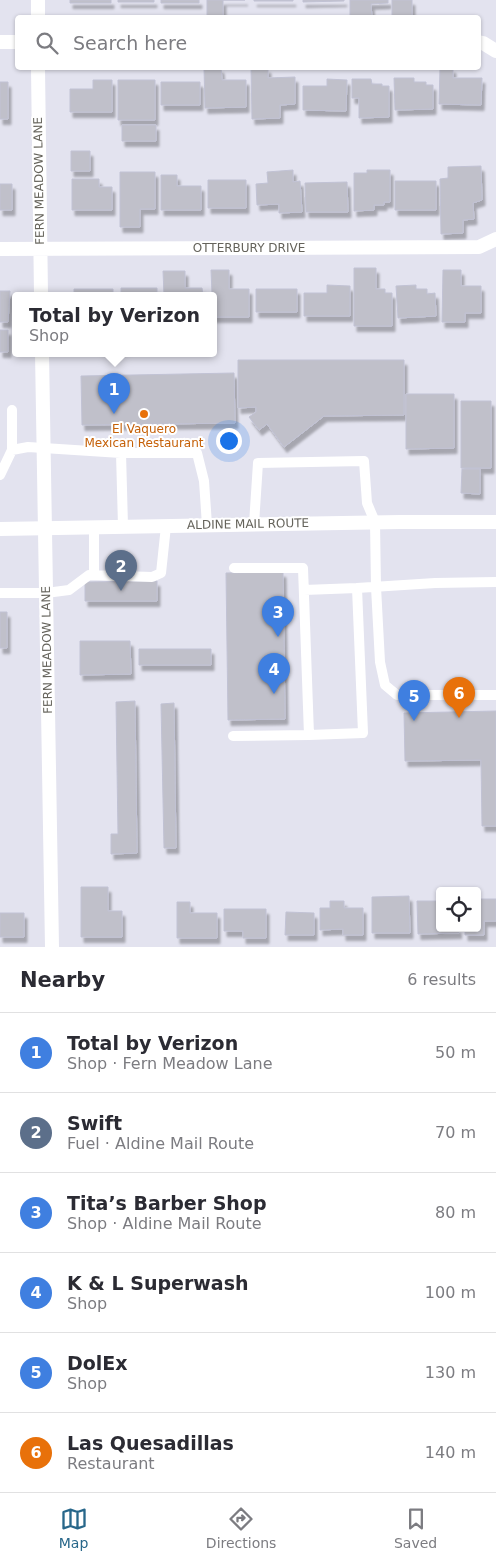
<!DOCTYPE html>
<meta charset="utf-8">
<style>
:root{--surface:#fff;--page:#f7f7f7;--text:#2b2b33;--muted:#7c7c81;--line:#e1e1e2;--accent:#28678a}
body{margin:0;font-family:"DejaVu Sans",sans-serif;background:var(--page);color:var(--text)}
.controls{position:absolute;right:15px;bottom:15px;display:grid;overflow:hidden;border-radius:5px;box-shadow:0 1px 4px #0004}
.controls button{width:45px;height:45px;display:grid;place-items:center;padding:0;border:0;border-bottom:1px solid var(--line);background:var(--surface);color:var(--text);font:25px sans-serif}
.you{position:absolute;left:228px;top:440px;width:18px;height:18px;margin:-12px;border:4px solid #fff;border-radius:50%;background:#1a73e8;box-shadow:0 0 0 8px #1a73e833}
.badge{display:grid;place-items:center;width:32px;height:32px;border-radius:50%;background:var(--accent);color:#fff;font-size:16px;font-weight:700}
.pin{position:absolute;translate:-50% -41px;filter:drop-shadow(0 1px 2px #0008)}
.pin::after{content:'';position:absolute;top:26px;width:18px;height:15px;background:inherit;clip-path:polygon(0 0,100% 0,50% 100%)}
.popup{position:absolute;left:12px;top:292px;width:205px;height:65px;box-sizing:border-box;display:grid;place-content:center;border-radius:5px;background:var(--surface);filter:drop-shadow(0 1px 4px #0005);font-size:16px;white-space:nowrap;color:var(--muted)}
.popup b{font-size:19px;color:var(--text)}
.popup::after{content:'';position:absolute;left:50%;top:100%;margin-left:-10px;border:10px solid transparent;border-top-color:var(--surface)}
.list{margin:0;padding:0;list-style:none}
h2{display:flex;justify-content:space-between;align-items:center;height:65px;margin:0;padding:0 20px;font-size:21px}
h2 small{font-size:16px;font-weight:400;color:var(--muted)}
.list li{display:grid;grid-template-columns:32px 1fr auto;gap:15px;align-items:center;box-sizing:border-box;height:80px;padding:0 20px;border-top:1px solid var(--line)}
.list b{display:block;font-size:19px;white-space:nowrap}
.list p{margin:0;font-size:16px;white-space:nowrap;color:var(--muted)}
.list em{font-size:16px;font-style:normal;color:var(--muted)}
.icon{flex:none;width:28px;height:28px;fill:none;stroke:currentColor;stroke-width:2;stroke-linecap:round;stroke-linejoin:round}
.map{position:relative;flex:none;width:496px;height:947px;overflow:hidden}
.search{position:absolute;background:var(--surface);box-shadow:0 1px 4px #0004;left:15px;right:15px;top:15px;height:55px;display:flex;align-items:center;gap:12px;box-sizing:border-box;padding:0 18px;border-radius:5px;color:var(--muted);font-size:19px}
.sheet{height:545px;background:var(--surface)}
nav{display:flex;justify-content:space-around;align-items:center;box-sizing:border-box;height:70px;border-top:1px solid var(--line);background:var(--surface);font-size:14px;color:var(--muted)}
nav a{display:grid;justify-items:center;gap:2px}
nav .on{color:var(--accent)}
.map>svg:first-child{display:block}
</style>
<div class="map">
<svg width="496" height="947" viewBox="0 0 496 947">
<defs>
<filter id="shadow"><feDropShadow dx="3" dy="5.5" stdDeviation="1" flood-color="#0004"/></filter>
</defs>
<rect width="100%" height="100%" fill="#e3e3ef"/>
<path fill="#c0c0ca" stroke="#c1c2d4" filter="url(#shadow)" d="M70,0H111V3H70Z
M118,0H154V2H118Z
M161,0H199V3H161Z
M207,0H245H223V17H207Z
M254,0H293V1H254Z
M303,0H344V1L303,2Z
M350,0H388V3L371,4L372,18H350Z
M392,0H412V18H392Z
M204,68H221L222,80H246V107L205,108Z
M251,68H268V78L295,77V104L280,105V118L252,119Z
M440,68H453V78H482L481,105L439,104Z
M394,78H414V82H426V85H433V109L395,110Z
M327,79L347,80L346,111L303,110V86H327Z
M352,79H371L372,84H382V86H389V117L359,118V98H352Z
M93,80H112V112H70V89H93Z
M118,80H155V120H118Z
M0,82H8V119H0Z
M161,82H200V105H161Z
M122,125H156V141H122Z
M71,151H90V171H71Z
M481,166L482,200L473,203L474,219L463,220V233L441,234L440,179L448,178V167Z
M293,170V182L300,181L302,212L279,213V204L257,205L256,184L268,183L267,172Z
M367,170H390V202H384V205H374V210L354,211V173H367Z
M120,172H155V209H140V227H120Z
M161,175H177V186H201V210H161Z
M72,179H99V187H112V210H72Z
M208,180H246V208H208Z
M395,181H436V210H395Z
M347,182L348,212H306L305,183Z
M0,184H12V210H0Z
M354,268H376V289H385V293H392V326H354Z
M211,270H229V289H249V317H213Z
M443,270H461V286H481V313H465V322H442Z
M163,271H185V288H202L203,295H164Z
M327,285L350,286V316H304V293H327Z
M416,285V289H427V294L435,293L436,316L398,318L396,286Z
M121,288H157V295H121Z
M74,289H113V295H74Z
M256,289H297V312H256Z
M0,291H10L8,322H0Z
M0,330H8V352H0Z
M238,360H404V415L324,416L284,447L267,424L259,430L249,417L256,412V407L238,408Z
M234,373L235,423L82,425L81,376Z
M406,394H454V448L406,449Z
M461,401H491V468H461Z
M462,469H480V494L461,493Z
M283,572L285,719L228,720L226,573Z
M157,581V601H85V582Z
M0,612H7V648H0Z
M80,641H130L131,674L80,675Z
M139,649H211V665H139Z
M135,701L137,853L111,854V834H118L116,702Z
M174,703L176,848H164L161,704Z
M496,711V826H482L481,760L405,761L404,713Z
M81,887H108V911H122V937H81Z
M409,896L410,933H372V897Z
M477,899H496V921H484V935H465V928H477Z
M330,901H344V908H363V935H343V929L320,930V908H330Z
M417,901H440V928H458L459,933L418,934Z
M177,902H190V913H217V938H177Z
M224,909H266V938H243V931H224Z
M286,912L314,913V935H285Z
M0,913H24V937H0Z"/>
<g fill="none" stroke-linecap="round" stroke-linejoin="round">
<path stroke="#fff" stroke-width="10" d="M12,450V410
M121,453L123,526
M0,475L12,450L28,447L121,453H197L204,481L207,525
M254,524L258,463L364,461L367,503L375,522L376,587L380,662L385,685L397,695H496
M94,575V526
M357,588L435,583L496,582
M304,590L357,588L363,733L309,735
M0,593H46L69,590L89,575L152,577L161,573L166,526
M233,736L309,735L303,568H234"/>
<path stroke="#fff" stroke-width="14" d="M38,18V0
M0,42H18
M478,42L483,43L496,51
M38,68L41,295
M0,249L479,247L496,239
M42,353L52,947"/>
<path stroke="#fff" stroke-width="14" d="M0,529L400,522H496"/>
</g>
<circle fill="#e8710a" stroke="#fff" stroke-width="2" cx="144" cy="414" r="5"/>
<g text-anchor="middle" stroke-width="4" stroke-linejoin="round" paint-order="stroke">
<g font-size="12" fill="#65635b" stroke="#fff">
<text transform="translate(39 181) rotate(-91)" y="4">FERN MEADOW LANE</text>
<text x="249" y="252">OTTERBURY DRIVE</text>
<text transform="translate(248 524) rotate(-1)" y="4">ALDINE MAIL ROUTE</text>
<text transform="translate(47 650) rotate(-91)" y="4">FERN MEADOW LANE</text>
</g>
<g font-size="12" fill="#c56008" stroke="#fff">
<text x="144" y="433">El Vaquero<tspan x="144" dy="14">Mexican Restaurant</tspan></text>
</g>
</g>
</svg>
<div class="controls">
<button><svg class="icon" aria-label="locate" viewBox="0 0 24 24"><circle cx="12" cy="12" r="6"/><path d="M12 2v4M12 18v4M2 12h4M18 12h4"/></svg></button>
</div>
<div class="you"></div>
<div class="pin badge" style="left:114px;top:414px;background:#3f7fe0">1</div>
<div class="popup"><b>Total by Verizon</b>Shop</div>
<div class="pin badge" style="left:121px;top:591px;background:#5c6f8a">2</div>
<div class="pin badge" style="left:278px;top:637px;background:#3f7fe0">3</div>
<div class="pin badge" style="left:274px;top:694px;background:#3f7fe0">4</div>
<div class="pin badge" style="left:414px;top:721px;background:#3f7fe0">5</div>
<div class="pin badge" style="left:459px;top:718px;background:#e8710a">6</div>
<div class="search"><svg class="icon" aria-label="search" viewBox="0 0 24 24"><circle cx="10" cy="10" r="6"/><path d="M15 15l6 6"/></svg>Search here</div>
</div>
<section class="sheet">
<h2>Nearby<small>6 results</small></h2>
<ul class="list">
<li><span class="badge" style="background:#3f7fe0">1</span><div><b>Total by Verizon</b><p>Shop · Fern Meadow Lane</p></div><em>50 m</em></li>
<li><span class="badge" style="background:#5c6f8a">2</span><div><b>Swift</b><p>Fuel · Aldine Mail Route</p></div><em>70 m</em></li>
<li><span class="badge" style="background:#3f7fe0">3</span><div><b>Tita’s Barber Shop</b><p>Shop · Aldine Mail Route</p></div><em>80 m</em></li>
<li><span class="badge" style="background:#3f7fe0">4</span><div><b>K &amp; L Superwash</b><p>Shop</p></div><em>100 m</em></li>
<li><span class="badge" style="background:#3f7fe0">5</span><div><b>DolEx</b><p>Shop</p></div><em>130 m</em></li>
<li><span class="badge" style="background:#e8710a">6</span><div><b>Las Quesadillas</b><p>Restaurant</p></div><em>140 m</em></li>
</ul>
</section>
<nav>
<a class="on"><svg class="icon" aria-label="map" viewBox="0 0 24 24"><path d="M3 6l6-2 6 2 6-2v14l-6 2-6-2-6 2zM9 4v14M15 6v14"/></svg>Map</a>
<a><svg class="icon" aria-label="directions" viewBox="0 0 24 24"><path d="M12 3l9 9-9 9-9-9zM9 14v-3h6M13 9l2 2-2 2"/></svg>Directions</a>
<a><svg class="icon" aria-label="saved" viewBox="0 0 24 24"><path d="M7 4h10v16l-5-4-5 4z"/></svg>Saved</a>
</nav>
